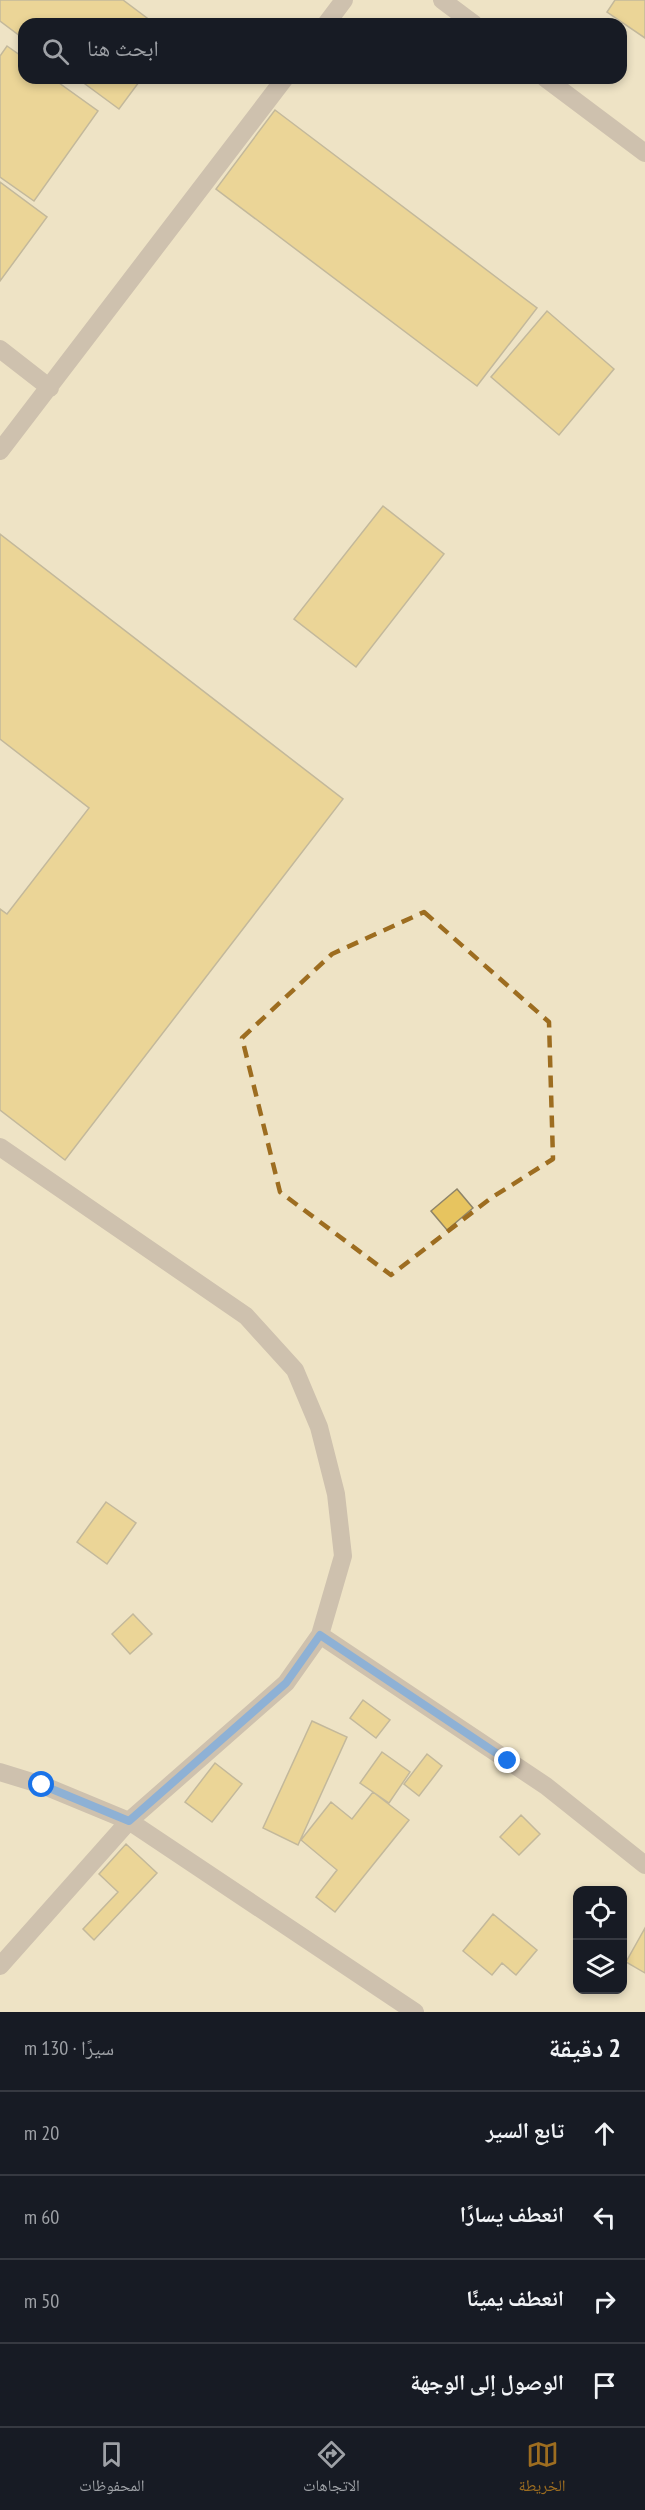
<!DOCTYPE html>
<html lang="ar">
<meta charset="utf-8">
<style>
:root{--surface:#171b24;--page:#242831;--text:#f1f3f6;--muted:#9ea1a6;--line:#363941;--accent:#9d6d20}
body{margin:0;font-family:"PT Sans Narrow","Noto Naskh Arabic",sans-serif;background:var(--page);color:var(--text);direction:rtl}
.controls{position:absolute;right:18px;bottom:18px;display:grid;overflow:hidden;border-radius:12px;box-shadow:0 3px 9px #0003}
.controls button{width:54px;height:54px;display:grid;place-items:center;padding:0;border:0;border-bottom:2px solid var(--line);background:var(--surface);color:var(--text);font:30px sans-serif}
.stop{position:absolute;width:18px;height:18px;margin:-14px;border:4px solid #1a73e8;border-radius:50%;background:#fff}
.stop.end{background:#1a73e8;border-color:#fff;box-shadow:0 2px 6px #0008}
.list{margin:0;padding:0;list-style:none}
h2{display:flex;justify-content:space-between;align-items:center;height:78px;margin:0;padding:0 24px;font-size:26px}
h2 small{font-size:20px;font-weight:400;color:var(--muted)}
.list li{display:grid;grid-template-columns:39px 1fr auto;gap:18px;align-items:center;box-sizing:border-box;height:84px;padding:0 24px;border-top:2px solid var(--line)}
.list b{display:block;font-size:22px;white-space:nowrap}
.list em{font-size:20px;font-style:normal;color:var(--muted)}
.icon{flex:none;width:33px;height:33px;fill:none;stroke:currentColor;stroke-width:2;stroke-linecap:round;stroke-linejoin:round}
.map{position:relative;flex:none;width:645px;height:2012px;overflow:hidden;direction:ltr}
.search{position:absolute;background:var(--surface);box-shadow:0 3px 9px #0003;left:18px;right:18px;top:18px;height:66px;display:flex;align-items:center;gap:15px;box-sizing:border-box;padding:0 21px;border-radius:18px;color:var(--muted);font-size:22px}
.sheet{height:414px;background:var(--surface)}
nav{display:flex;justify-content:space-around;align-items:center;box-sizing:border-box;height:84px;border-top:2px solid var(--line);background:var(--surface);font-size:16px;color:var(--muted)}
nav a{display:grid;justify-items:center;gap:3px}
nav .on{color:var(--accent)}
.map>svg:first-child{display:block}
</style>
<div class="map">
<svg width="645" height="2012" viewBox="0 0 645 2012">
<rect width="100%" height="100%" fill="#eee3c5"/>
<path fill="#e7c45f" stroke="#8e8469" stroke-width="1.5" d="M0,0H123L155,24H24V39L0,21Z
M615,0H645V38L607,12Z
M7,46L24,58V78H52L98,111L34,201L0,177V56Z
M77,78H142L119,109Z
M275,110L537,308L477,386L216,189Z
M0,182L47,217L0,281Z
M547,311L614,369L559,435L491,377Z
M383,506L444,554L356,667L294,619Z
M0,534L343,799L65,1160L0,1110V909L7,914L89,808L0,739Z
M457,1189L473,1208L447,1230L431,1211Z
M106,1502L136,1523L107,1564L77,1542Z
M133,1614L152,1634L130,1654L112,1634Z
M363,1700L390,1720L376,1738L350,1718Z
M312,1721L347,1737L298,1845L263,1828Z
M382,1752L410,1772L389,1803L360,1783Z
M427,1754L442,1766L419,1796L404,1784Z
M215,1763L242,1784L212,1822L185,1802Z
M373,1792L409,1820L335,1912L316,1897L337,1870L301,1840L331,1802L352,1819Z
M521,1815L540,1834L519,1855L500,1837Z
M126,1844L157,1873L94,1940L83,1929L118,1892L99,1874Z
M493,1914L537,1950L516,1975L502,1963L492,1975L463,1951Z
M645,1928V1973L626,1962Z"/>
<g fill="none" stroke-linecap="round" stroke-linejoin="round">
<path stroke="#a69793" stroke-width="18" d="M442,0L474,24
M326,24L344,0
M545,78L645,153
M0,349L50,388
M0,451L285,78
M0,1147L246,1316L295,1370L319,1427L336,1494L343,1556L320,1635L286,1683L129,1821L0,1966
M320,1635L546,1786L645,1865
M0,1772L42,1785L129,1821L415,2012"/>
</g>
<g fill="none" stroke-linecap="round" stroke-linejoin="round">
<path stroke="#1a73e8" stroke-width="8" d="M42,1785L129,1821L286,1683L320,1635L508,1761"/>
</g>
<path d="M0 0H645V2012H0ZM424,912L549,1022L553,1159L491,1198L391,1275L280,1192L242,1038L332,954Z" fill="#eee3c5" fill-opacity=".55" fill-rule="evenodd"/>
<path fill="none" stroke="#9d6d20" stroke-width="4.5" stroke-dasharray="12 8" stroke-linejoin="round" d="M424,912L549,1022L553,1159L491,1198L391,1275L280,1192L242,1038L332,954Z"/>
</svg>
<div class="controls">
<button><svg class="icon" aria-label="locate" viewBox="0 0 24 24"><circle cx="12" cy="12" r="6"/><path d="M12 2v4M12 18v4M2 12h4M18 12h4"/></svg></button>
<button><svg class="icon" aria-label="layers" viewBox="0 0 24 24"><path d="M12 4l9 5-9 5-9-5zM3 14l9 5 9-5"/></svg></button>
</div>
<div class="stop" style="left:42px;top:1785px"></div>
<div class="stop end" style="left:508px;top:1761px"></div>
<div class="search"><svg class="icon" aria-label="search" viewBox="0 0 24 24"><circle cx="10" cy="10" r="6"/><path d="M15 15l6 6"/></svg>ابحث هنا</div>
</div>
<section class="sheet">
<h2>2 دقيقة<small>سيرًا · 130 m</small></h2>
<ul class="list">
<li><svg class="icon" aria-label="ahead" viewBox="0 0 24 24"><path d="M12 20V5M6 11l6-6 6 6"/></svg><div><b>تابع السير</b></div><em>20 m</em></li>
<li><svg class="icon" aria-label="left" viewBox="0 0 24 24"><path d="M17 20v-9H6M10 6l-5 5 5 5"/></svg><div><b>انعطف يسارًا</b></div><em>60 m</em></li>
<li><svg class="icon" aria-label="right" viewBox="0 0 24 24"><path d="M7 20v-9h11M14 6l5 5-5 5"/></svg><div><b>انعطف يمينًا</b></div><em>50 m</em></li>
<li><svg class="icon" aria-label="arrive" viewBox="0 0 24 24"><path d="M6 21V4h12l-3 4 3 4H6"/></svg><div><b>الوصول إلى الوجهة</b></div></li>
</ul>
</section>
<nav>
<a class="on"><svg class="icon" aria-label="map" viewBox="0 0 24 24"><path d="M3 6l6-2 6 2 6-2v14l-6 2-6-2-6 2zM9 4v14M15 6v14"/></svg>الخريطة</a>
<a><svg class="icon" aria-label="directions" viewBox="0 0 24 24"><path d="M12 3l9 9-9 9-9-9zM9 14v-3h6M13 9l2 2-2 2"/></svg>الاتجاهات</a>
<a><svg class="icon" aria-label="saved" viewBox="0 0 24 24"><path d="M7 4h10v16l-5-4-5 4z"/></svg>المحفوظات</a>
</nav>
